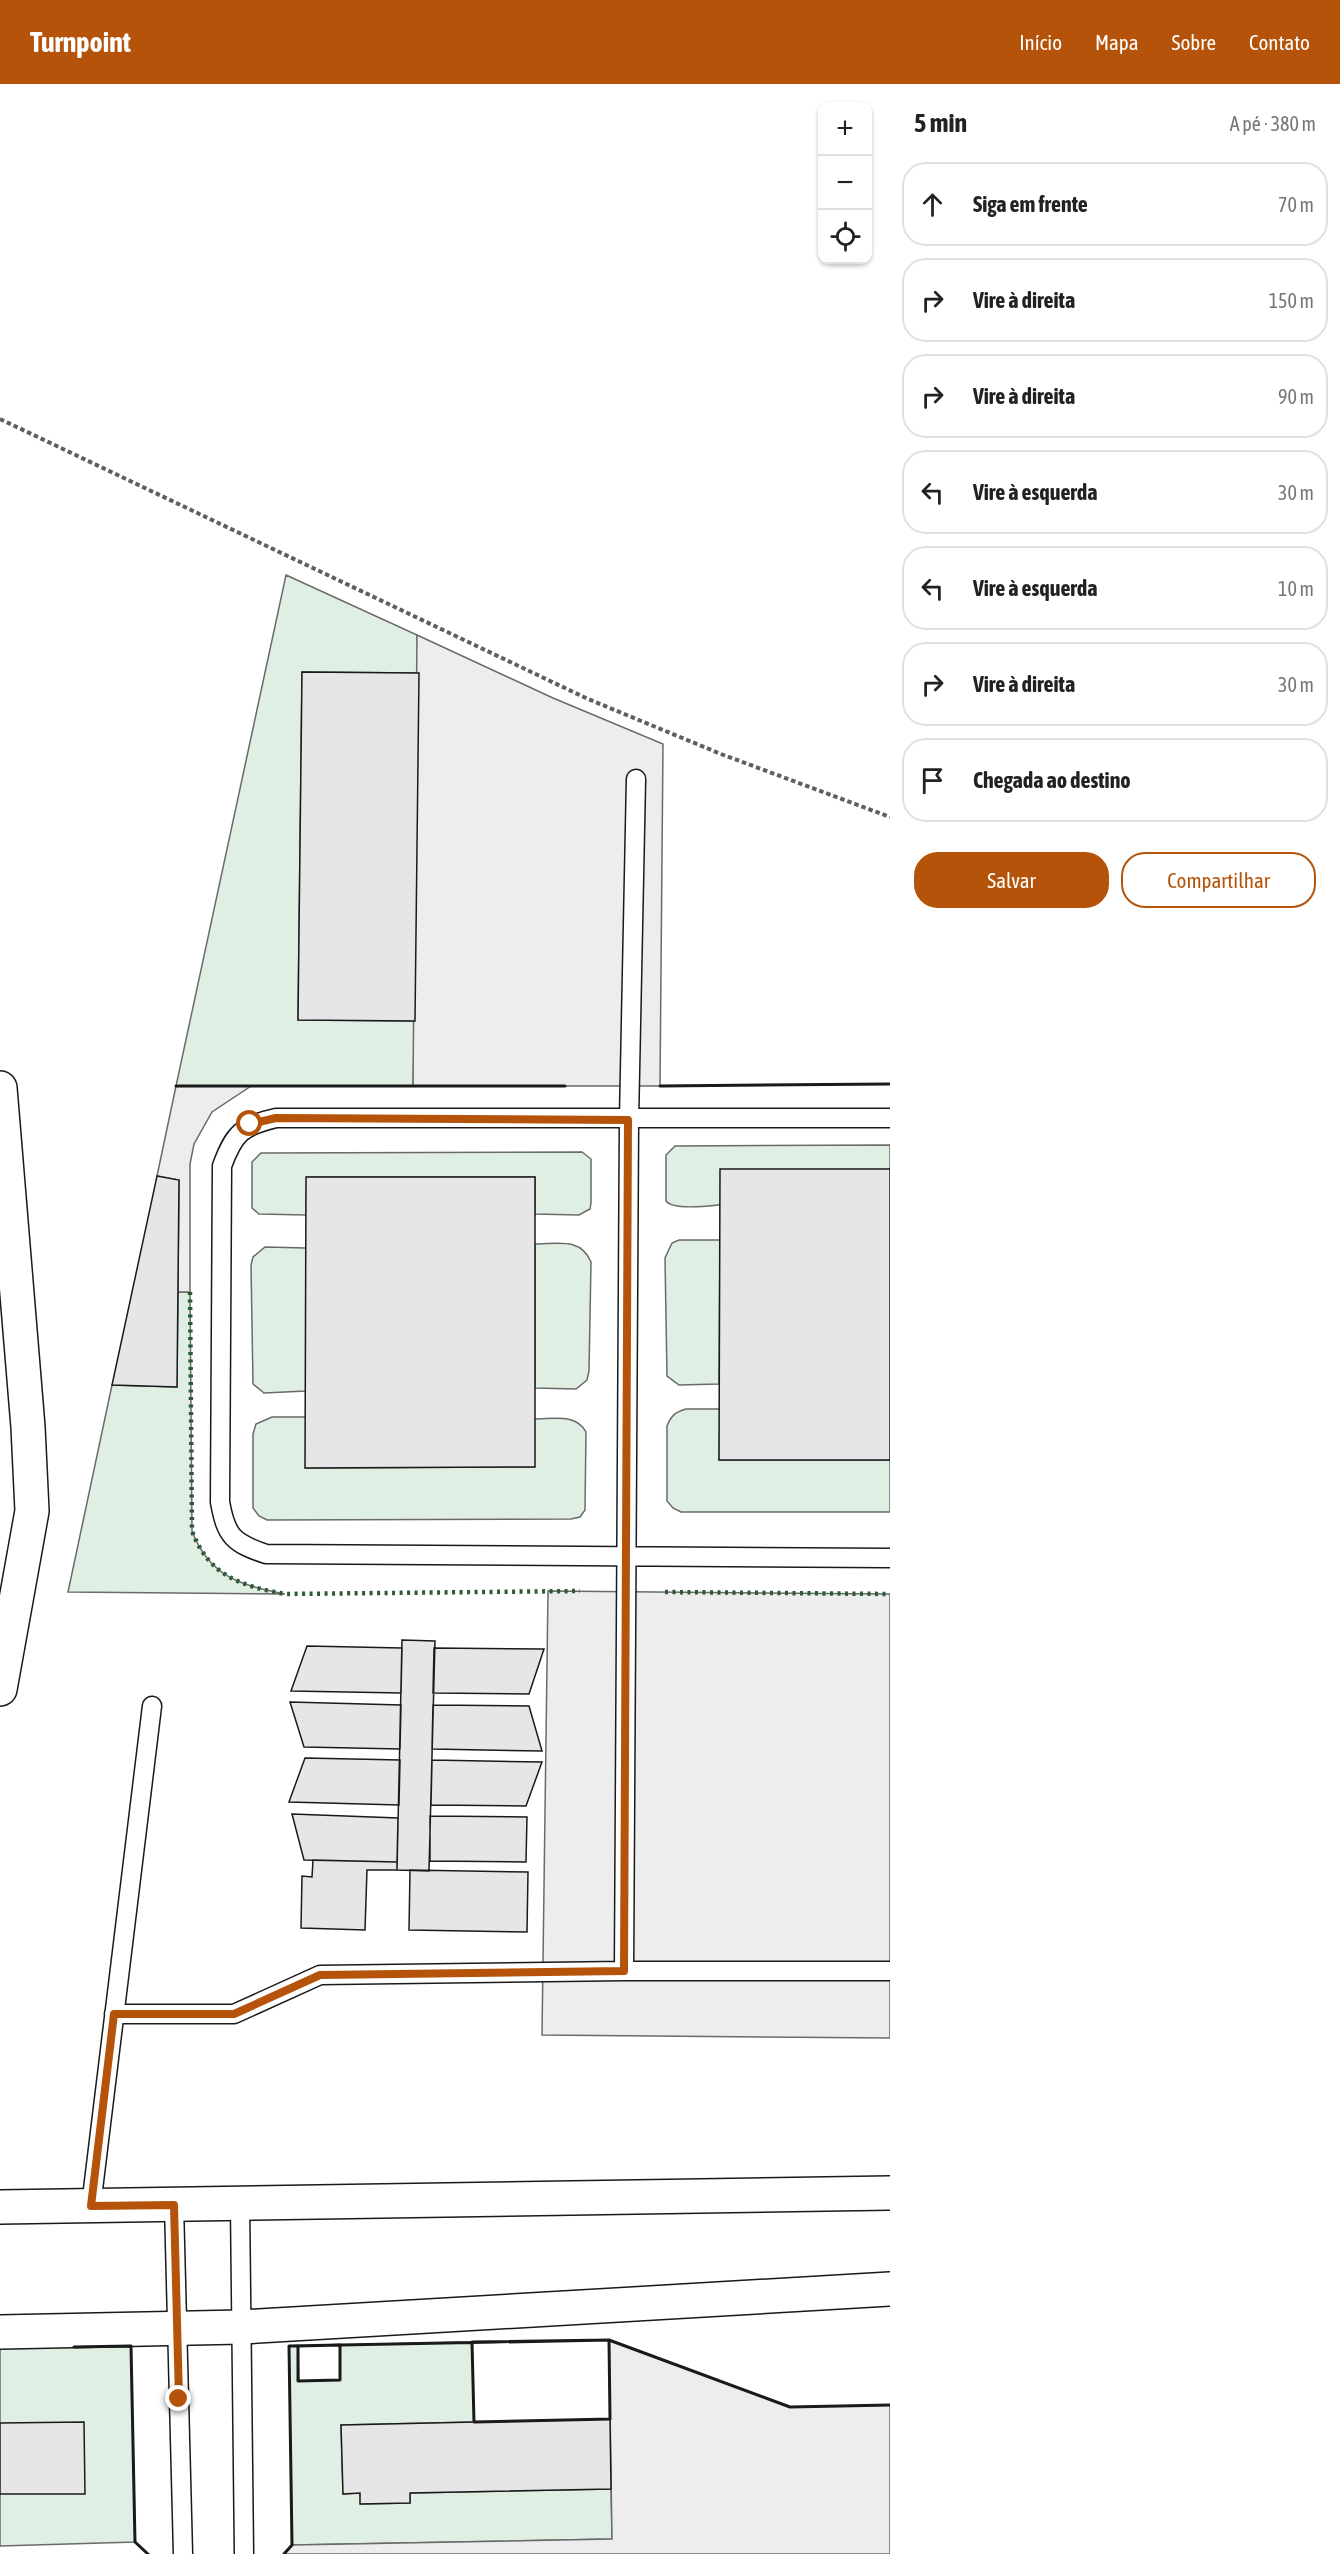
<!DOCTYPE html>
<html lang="pt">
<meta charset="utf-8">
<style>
:root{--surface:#fff;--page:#f2f2f2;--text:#222;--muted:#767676;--line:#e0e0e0;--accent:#b45309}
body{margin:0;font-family:"Asap Condensed",sans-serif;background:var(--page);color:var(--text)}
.controls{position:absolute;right:18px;top:18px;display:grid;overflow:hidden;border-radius:12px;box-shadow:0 2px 4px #0004}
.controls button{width:54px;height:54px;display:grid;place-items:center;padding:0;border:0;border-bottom:2px solid var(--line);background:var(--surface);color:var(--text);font:30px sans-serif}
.stop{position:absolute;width:18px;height:18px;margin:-14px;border:4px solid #b45309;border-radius:50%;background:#fff}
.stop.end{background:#b45309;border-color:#fff;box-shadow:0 2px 6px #0008}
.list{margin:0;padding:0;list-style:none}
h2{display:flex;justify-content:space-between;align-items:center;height:78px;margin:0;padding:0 24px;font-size:26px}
h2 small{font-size:20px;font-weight:400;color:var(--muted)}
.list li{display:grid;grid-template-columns:39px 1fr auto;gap:18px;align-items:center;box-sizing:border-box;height:84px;margin:0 12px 12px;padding:0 12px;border:2px solid var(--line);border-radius:24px}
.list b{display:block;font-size:22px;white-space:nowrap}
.list em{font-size:20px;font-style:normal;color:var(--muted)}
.actions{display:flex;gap:12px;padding:18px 24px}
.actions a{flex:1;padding:14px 0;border:2px solid var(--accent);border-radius:24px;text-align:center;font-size:21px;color:var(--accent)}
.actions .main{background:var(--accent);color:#fff}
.icon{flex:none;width:33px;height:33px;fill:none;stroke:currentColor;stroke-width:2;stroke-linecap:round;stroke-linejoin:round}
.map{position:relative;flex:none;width:890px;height:2470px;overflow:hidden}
header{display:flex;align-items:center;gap:36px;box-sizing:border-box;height:84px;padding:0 30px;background:var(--accent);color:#fff}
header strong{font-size:28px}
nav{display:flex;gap:33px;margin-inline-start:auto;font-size:21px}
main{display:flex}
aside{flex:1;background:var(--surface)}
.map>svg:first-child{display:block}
</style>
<header>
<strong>Turnpoint</strong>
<nav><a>Início</a><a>Mapa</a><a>Sobre</a><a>Contato</a></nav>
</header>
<main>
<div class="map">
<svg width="890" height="2470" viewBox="0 0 890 2470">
<rect width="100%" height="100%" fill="#fff"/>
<path fill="#e0efe3" stroke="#6a6a6a" stroke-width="1.5" d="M286,491L417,551L419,589L302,588L298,936L415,937L413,1002H176Z
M890,1061V1085C858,1092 683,1139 666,1117V1071L675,1062Z
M582,1068L591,1075V1119L590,1125L579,1131L535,1130V1093H307L306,1131L259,1130L252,1124V1078L261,1069Z
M679,1156H720L719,1300L679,1301L667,1292L665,1174L672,1159Z
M535,1160C557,1160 581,1153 591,1178L589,1287L587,1296L576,1305L535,1304Z
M265,1163L306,1164V1307L264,1309L253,1300L251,1181L253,1173Z
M178,1208H190L192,1447C209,1492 241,1502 285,1510L68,1508L112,1301L177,1303Z
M686,1325H720L719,1376H890V1428H681L673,1424L667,1417V1342C671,1332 675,1328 686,1325Z
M272,1333H306V1384L534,1383V1335C553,1335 576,1329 586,1348L585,1426L580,1433L571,1435L267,1436L259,1432L253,1424V1350L256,1340Z
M472,2258L474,2338L341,2341L343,2410L360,2409L361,2420L410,2419V2409L611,2405L612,2455L292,2461L289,2262H298L299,2297L340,2296V2261Z
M131,2262L135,2458L0,2462V2264Z"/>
<path fill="#ededed" stroke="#6a6a6a" stroke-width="1.5" d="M417,551L553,614L663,660L660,1002H413Z
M176,1002H251L212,1028L194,1060L190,1080V1208H178L179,1096L157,1092Z
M548,1507L890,1510V1954L542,1951Z
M609,2256L790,2323L890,2321V2470H284L292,2461L612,2455Z"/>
<path fill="#e6e6e6" stroke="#1a1a1a" stroke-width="1.5" d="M302,588L419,589L415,937L298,936Z
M720,1085H890V1376H719Z
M157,1092L179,1096L177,1303L112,1301Z
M306,1093H535V1383L305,1384Z
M402,1556L435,1557L429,1787L397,1786Z
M307,1562L402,1564L401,1609L291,1607Z
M434,1564L544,1565L529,1610L433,1609Z
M290,1618L401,1621L400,1665L304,1663Z
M433,1621L529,1622L542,1667L432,1665Z
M305,1674L400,1676L399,1721L289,1718Z
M432,1676L542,1678L526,1722L431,1721Z
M292,1730L398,1734L397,1778L304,1776Z
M430,1732L527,1733L526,1778L430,1777Z
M313,1776L397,1778V1786H367L365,1846L301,1844L302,1792L312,1793Z
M410,1786L528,1788L527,1848L409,1846Z
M610,2335L611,2405L410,2409V2419L360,2420V2409L343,2410L341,2341Z
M84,2338L85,2410H0V2339Z"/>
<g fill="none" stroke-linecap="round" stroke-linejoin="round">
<g stroke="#1a1a1a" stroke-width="21">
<path id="service" d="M636,695L629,1036L624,1887H890
M890,1034H276C242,1042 234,1049 222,1082L220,1418C226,1452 233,1459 266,1470L890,1474
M114,1930H234L320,1891L624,1887
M240,2120L244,2470
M174,2121L183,2470
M91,2122L152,1622"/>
</g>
<g stroke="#1a1a1a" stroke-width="36">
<path id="minor" d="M0,2248L241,2243L890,2205"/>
</g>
<g stroke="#1a1a1a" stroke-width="36">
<path id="tertiary" d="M0,1004L28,1343L32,1427L0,1605"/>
</g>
<g stroke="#1a1a1a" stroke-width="36">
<path id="primary" d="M0,2123L890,2109"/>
</g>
<path stroke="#5f5f5f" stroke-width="4" stroke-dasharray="4.5 3" stroke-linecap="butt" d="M0,335L588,615L721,670L890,733"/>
<use href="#service" stroke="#fff" stroke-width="18"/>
<use href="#minor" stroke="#fff" stroke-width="33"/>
<use href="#tertiary" stroke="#fff" stroke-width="33"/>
<use href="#primary" stroke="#fff" stroke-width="33"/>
<path stroke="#2b5a34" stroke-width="4.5" stroke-dasharray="3 4.5" stroke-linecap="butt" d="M190,1208L192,1447C209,1492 241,1502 285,1510L580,1507
M665,1508L890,1510"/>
<path stroke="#1a1a1a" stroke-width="3" d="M176,1002H565
M660,1002L890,1000
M609,2256L610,2335L474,2338L472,2258Z
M340,2261V2296L298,2297V2262Z
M74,2263L131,2262L135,2458L148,2470
M284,2470L292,2461L289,2262L609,2256L790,2323L890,2321"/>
</g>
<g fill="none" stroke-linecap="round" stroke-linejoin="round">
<path stroke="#b45309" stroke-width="8" d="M179,2315L174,2121L91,2122L114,1930H234L320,1891L624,1887L628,1036L276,1034L250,1040"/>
</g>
</svg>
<div class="controls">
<button>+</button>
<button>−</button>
<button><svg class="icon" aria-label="locate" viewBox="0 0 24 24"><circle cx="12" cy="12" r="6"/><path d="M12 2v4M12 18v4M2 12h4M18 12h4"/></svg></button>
</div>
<div class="stop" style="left:250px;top:1040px"></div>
<div class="stop end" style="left:179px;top:2315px"></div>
</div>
<aside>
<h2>5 min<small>A pé · 380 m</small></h2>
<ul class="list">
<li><svg class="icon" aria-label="ahead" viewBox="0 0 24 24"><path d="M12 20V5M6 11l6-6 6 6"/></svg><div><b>Siga em frente</b></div><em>70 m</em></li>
<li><svg class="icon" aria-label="right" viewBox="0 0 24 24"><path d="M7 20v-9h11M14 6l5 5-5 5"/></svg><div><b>Vire à direita</b></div><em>150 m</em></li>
<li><svg class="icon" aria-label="right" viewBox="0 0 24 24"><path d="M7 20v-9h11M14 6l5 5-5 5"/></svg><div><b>Vire à direita</b></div><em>90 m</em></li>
<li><svg class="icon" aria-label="left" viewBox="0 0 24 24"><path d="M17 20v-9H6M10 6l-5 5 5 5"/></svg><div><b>Vire à esquerda</b></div><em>30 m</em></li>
<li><svg class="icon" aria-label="left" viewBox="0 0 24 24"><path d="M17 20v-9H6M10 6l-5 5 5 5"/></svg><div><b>Vire à esquerda</b></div><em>10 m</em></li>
<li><svg class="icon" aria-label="right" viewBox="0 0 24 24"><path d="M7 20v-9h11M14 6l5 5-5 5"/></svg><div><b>Vire à direita</b></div><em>30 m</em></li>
<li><svg class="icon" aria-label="arrive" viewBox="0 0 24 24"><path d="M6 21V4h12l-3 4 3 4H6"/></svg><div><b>Chegada ao destino</b></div></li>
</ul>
<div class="actions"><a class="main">Salvar</a><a>Compartilhar</a></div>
</aside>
</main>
